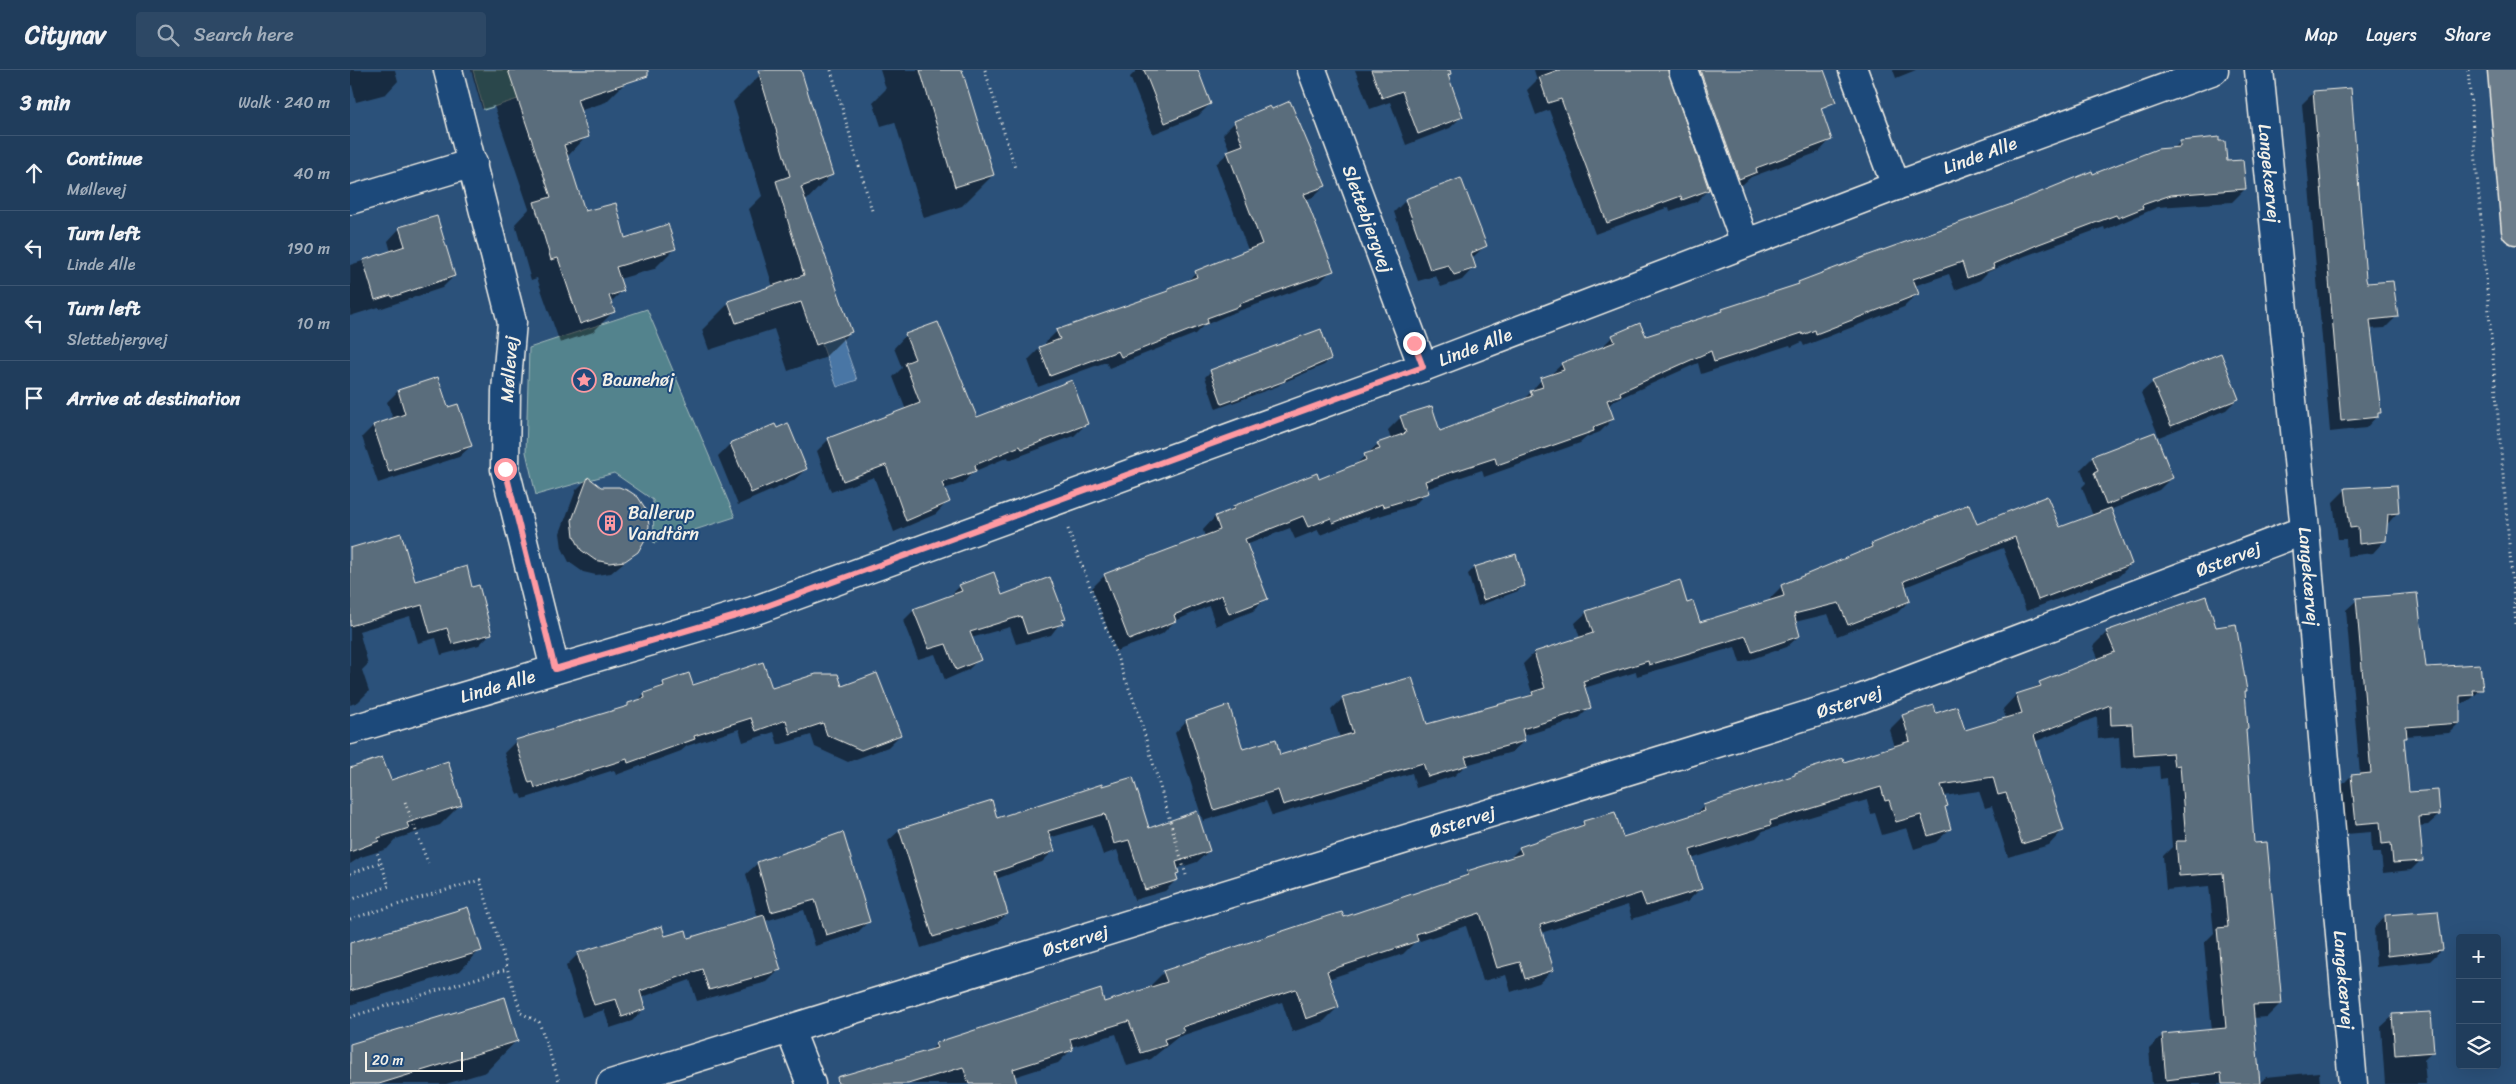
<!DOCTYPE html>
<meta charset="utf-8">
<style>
:root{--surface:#203d5c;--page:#2d4865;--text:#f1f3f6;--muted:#a2aebb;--line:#3d5672}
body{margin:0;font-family:Sriracha,sans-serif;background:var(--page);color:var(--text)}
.controls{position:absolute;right:15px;bottom:15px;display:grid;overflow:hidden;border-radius:5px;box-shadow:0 5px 20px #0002}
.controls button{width:45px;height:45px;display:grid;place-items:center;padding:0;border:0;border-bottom:1px solid var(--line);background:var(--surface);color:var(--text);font:25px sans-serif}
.scale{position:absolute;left:15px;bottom:12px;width:98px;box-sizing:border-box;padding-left:5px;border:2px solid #f4f1e8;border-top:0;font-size:14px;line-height:18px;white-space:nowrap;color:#f4f1e8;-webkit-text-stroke:4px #1f4a7a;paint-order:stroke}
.stop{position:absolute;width:15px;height:15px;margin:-11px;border:4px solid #ff9aa2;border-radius:50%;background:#fff}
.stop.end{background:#ff9aa2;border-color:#fff;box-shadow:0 1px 5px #0008}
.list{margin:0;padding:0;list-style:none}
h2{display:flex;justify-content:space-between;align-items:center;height:65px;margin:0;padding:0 20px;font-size:21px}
h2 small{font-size:16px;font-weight:400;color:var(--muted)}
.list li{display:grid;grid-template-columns:32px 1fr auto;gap:15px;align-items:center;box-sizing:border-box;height:75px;padding:0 20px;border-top:1px solid var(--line)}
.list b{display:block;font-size:19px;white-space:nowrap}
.list p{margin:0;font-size:16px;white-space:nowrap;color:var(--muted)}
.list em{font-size:16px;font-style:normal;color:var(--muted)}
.icon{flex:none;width:28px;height:28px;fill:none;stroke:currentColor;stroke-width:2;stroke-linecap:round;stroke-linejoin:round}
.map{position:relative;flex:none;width:2166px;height:1014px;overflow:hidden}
header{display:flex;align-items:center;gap:30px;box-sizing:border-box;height:70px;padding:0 25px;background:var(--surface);border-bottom:1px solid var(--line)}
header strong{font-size:24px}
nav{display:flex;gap:28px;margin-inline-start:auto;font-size:18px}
.search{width:350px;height:45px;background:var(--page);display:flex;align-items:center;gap:12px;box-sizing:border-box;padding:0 18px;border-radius:5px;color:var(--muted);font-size:19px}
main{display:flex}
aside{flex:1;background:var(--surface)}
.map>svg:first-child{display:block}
</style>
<header>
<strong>Citynav</strong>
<div class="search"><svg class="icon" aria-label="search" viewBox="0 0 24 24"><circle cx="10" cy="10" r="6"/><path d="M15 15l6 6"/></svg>Search here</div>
<nav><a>Map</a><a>Layers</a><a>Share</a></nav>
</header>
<main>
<aside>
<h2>3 min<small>Walk · 240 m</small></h2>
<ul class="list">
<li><svg class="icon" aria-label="ahead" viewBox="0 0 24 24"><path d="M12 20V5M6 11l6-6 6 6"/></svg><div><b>Continue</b><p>Møllevej</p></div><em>40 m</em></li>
<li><svg class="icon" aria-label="left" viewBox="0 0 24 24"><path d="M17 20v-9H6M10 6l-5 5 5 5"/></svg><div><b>Turn left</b><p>Linde Alle</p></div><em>190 m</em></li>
<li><svg class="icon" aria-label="left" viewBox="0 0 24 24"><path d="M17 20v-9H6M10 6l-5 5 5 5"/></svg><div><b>Turn left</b><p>Slettebjergvej</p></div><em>10 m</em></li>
<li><svg class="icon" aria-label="arrive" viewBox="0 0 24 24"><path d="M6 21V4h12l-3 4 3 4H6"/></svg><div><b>Arrive at destination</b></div></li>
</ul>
</aside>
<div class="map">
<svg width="2166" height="1014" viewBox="0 0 2166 1014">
<rect width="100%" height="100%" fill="#2b517a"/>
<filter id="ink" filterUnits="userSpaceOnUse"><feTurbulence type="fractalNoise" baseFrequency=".02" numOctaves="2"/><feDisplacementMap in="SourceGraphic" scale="10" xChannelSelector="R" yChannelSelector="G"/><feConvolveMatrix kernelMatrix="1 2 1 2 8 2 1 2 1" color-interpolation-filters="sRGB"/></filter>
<g filter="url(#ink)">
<path fill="#52838d" stroke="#a3baba" d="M123,0H257L134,40Z
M297,239L385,447L304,473L303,430L264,403L186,425L176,382L179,278Z"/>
<path fill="#4a76a5" stroke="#8ea7c0" d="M490,262L507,310L487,317L470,269Z"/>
<path fill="#0007" d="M0,0H45L48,11L36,24L6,32L2,15L0,16Z
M121,0H272L276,12L256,32L229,41L237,66L217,87L235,142L275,170L325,178L304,199L269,209L273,220L260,233L263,242L243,262L210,273L187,208L181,210L165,154L179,139L144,36L132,39Z
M427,0H450L482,104L455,132L501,261L474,288L438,301L424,259L359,280L352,260L379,233L423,217L399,139L412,126L383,32L410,5Z
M530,0H611L643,105L612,136L574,148L545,52L531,56L523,32L536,19Z
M787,0H846L860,34L848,46L803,64L780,7Z
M1005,0H1094L1112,46L1100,58L1056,75L1040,32L1020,39Z
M1184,0H1317L1358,120L1346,132L1320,141L1319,137L1245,164L1199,40L1186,45L1177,20L1187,10Z
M1330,0H1456L1481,69L1469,82L1401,107L1393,114L1376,121Z
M1543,0H1566L1546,8Z
M1964,22L2016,215L2046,247L2035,258L2020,259L2029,342L2027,346L2016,358L1980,362L1952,34Z
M885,52L975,115L963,127L955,130L982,200L970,212L880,244L853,256L845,264L759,298L756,292L688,317L678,290L690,278L696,276L695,273L707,261L815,223L819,219L836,213L846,202L898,180L866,94L880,81L873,64Z
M1830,72L1876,92L1895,119L1882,132L1808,137L1755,160L1754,157L1675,186L1638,202L1630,210L1605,220L1599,204L1564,216L1567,224L1554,237L1454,276L1452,272L1441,277L1440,275L1351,304L1348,293L1263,331L1258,337L1263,349L1250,362L1237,367L1230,373L1134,407L1132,400L1076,419L1077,422L1064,435L1020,449L1019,446L970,465L968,460L945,469L940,458L896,475L916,528L903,541L866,556L859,536L825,551L812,564L766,581L742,518L755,505L855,467L853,460L865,447L878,442L883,437L968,410L1004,396L1028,374L1041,370L1038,360L1051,347L1089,362L1173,331L1191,310L1199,306L1212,294L1249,280L1263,266L1295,267L1369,244L1373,240L1446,217L1449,214L1742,106L1824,78Z
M1056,130L1135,176L1121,189L1124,197L1112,210L1091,217L1086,206L1068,211L1044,142Z
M50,158L104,206L92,218L29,239V237L0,246V195L41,182L38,171Z
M556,265L627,349L737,353L724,366L659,390L658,387L623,402L613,413L594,419L598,431L586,444L544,462L524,407L481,422L467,381L479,369L556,340L543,307L552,298L544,278Z
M980,289L974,295L932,313L928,316L866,339L855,307L861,301Z
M1803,312L1887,329L1876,340L1809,367L1791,323Z
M48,321L97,339L121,376L109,387L28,413L12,367L23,356L43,349L37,332Z
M425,356L456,399L443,411L388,435L368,386L380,374Z
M1743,387L1821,408L1809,420L1760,440L1781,494L1769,506L1676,541L1653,478L1555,517L1559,531L1547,543L1487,566L1478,544L1445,552L1449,566L1437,577L1390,593L1385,577L1287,606L1286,602L1234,618L1240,637L1228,649L1173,666L1174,671L1162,682L1116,695L1104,706L1066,718L1062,703L922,746L916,731L853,751L825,663L836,651L892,681L930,687L990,668L981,640L993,628L1076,656L1177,628L1182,623L1173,594L1184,583L1230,568L1225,553L1237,542L1336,535L1349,553L1421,531L1420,528L1432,516L1516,480L1521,475L1618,436L1626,455L1709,459L1743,446L1732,417L1736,413L1731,399Z
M238,408L287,481L261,503L246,505L233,502L219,492L212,478L210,463L226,420Z
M1996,419L2047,443L2035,457V470L2023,483L1997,486L1996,469H1988L1983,432Z
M1124,498L1174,515L1168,521L1128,536L1118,504Z
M0,503L121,518L140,564L129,575L91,585L86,568L68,573L60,546L9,561L18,594L12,600L19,621L8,632L0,635Z
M610,516L652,526L714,548L701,565L666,574L660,557L621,568L629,589L618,600L595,610L585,584L568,589L553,551L564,540L599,527Z
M1855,527L1865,559L1896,620L1894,623L1895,660L1903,774L1931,933L1917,947L1903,948L1909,1014L1916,1007L1969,1002L1970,1014H1802L1799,979L1812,966L1862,961L1854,873L1864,863L1859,816L1816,820L1813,786L1822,777L1817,708L1810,709L1809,696L1771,699L1769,667L1748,669L1747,647L1684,672L1712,761L1699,775L1658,787L1642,736L1635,738L1629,721L1594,726L1597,736L1594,739L1600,759L1586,772L1564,779L1557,758L1532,765L1525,743L1521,744L1517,730L1413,761L1406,768L1341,789L1351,818L1337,832L1282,849L1278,835L1191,863L1203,900L1189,913L1161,922L1156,905L1133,911L1116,856L1064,873L1053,884L978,909L988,937L974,951L942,962L932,932L828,967L801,989L777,996L766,964L721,977L722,979L708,993L664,1007L666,1014H503L579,981L586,975L754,933L801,918L800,916L814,902L993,849L1112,809L1118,802L1158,790L1170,778L1228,758L1234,752L1272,769L1344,746L1354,736L1442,708L1445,704L1493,693L1544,677L1539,660L1553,646L1586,644L1614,662L1656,649L1653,639L1666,625L1749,590L1743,576L1757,562Z
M2007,530L2075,598L2131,619L2121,629L2109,635V653L2099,663L2055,666L2053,670L2058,723L2089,745L2078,755L2069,756L2071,790L2061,800L2033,803L2031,783H2022L2021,762L1996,764L1991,716L2001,706L2010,705L1996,540Z
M314,613L421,619L491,617L550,665L538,677L498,692L465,677L461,665L428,675L424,662L393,672L389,659L337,676L331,681L266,705L264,700L173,729L171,724L167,725L154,683L166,671L274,638L287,632L294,624L306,620Z
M0,701L40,711L111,734L90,755L46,769L37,779L11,787L0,794Z
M751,716L798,759L859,781L847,792L826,799V810L815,821L784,830L767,780L753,785L743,755L699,768L703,781L692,792L646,809L657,844L645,855L571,878L538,771L550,760L646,749Z
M408,793L518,852L507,863L465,876L454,840L415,851L429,900L417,912L347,931L340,910L290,928L294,939L282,951L260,958L254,940L232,947L216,896L228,884L315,868L337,869L408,848L396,804Z
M2035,846L2092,879L2080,891L2026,897L2024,858Z
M0,874L130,880L110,901L0,935Z
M2043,946L2083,981L2074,990L2076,1014H2035L2031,957Z
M167,970L136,1002L96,1014H0V975Z"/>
<path fill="#5a6d7c" stroke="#f4f1e8" d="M158,0H298V6L227,29L239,67L214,75L235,141L266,133L275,168L318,154L326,179L266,197L274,221L259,226L265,242L230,254L208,188L201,190L184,132L201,127Z
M408,0H451L483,105L451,117L502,262L466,275L451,232L386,253L378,231L454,205L426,111L440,106Z
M570,0H612L644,105L605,117Z
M794,0H848L861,34L815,53Z
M1021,0H1100L1101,4L1098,5L1113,47L1068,64L1052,21L1032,28Z
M1208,0H1318L1359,120L1332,130L1331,126L1257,153L1211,29L1198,33L1189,7Z
M1350,0H1474L1486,32L1471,38L1482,70L1406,98L1407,102L1389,109Z
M2001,18L2016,209L2017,213L2043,211L2048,247L2020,250L2031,343H2028V347L1991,351L1963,21Z
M940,31L976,116L954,124L984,201L889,234L890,236L857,248L858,253L771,287L768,281L700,306L689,277L710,269L706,260L818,221V218L847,207L845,201L912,174L877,81L893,75L884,51L920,36L922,39Z
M1869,67V71H1875L1877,91L1893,90L1896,119L1821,125L1792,135L1793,138L1768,148L1766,145L1689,174L1643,194L1644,198L1617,208L1612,192L1563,209L1569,224L1515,245L1466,264L1465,260L1453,265L1452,263L1364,292L1361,281L1270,322L1271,325L1257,330L1264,349L1243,357L1244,361L1147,395L1145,388L1075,411L1079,423L1033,437L1032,434L983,453L981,448L958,457L953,446L895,469L918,529L879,544L872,525L824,545L826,551L779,570L754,504L870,460L865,446L884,439L883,436L967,403L969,409L1016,390L1014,384L1030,379L1027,373L1056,363L1050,346L1082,336L1090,361L1182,326L1180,321L1193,317L1190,308L1214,300L1211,293L1265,272L1262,265L1290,253L1296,266L1373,241L1372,239L1449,214L1448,212L1519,185L1659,135L1742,101L1743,104L1807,79L1830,77V71Z
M1111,108L1137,176L1121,183L1126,198L1104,205L1098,195L1080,200L1055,129Z
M87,146L105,206L42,227L41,225L25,230L13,190L55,176L49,157Z
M588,252L627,347L722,310L738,354L672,379L670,376L625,395L626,401L592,413L600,432L556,451L536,395L493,411L478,368L570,333L555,293L565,289L555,264Z
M971,259L981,289L935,309V311L872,334L860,300Z
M1871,283L1889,329L1821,356L1802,311Z
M88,307L98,337L108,334L122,376L39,402L23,355L55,344L48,320Z
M438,353L457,399L401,423L380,373L425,354L427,358Z
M1805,362L1823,408L1756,435L1744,403L1748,401L1742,386Z
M238,407L251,417H269L279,421L288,427L297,441L299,456L297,466L288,482L275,491L259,493L245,490L231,480L224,466L222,450Z
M2047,415L2049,443L2038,444L2036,471L2009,474L2008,457L2000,458L1995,418Z
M1697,426L1710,457L1761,438L1782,494L1688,530L1665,467L1554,511L1560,531L1498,555L1489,533L1444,544L1450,566L1402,582L1396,566L1299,595L1298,591L1233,611L1241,638L1172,659L1175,671L1115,687L1118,695L1078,707L1073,693L933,735L928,720L864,740L836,650L879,635L893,679L926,669L930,685L1003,663L992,627L1062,607L1077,654L1183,625L1182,622L1195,618L1184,582L1243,563L1236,541L1330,510L1337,533L1343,531L1350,552L1434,526L1431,515L1522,477L1521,474L1619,434L1627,454Z
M51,463L65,511L117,496L122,517L129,515L142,564L102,574L97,558L80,563L72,535L0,556V478Z
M1166,484L1175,516L1133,530L1124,497Z
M644,502L652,525L700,507L716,549L711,550L713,554L677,564L671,546L620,562L631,590L606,600L596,574L579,579L563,539L612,521L609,515Z
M2067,523L2076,597L2130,594L2133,620H2123L2124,625L2110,626V653L2056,657L2057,668H2054L2059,722L2088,720L2090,745L2069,747L2073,791L2043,793L2041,773L2032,774L2030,752L2006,754L2001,705L2021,703L2006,528Z
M1856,526L1866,557L1886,554L1897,621H1895L1898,659H1896L1904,773L1917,772L1932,934L1903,935L1910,1014H1872L1871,1003L1816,1010L1812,964L1876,958L1867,858L1878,857L1873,803L1829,806L1826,771H1836L1830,695L1824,696L1822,683L1784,686L1782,654L1761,655L1760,635L1684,665L1714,761L1672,774L1656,723L1648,725L1643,707L1591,715L1598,736L1595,737L1601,759L1578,766L1571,745L1546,752L1539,730L1535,731L1531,717L1420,751L1421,755L1340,780L1352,819L1296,836L1291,823L1190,855L1204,900L1175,909L1170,892L1147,898L1130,843L1066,864L1068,871L977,901L989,937L956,949L946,919L832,957L834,962L814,969L816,975L791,983L779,951L720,969L723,980L663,999L667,1014H619L613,997L558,1014H488L487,1007L587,978L585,973L751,919L754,932L817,912L813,901L978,846L992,842L994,847L1118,805L1117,801L1172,784L1169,777L1234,755L1233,751L1265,742L1273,767L1355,741L1353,735L1445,705V703L1493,688L1494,692L1560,671L1552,645L1584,635L1586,643L1607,636L1615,660L1672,643L1666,624L1691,616L1689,612L1765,582L1756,561Z
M413,592L422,618L466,604H488L492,616L527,603L551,665L511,680L477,665L473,653L440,664L436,650L406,661L401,648L344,666L345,669L278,693L277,689L185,718L183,712L179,713L165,670L278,636V633L295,628L294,623L314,616L313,612L339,603L343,615Z
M32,687L41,710L98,691L112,735L57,753L59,758L28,768L29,771L0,782V698Z
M783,707L799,758L847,741L860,781L826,792L829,803L826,804L828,810L795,820L779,770L764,774L755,744L698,761L705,781L645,802L658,844L583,867L549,759L642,730L647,748L752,714V716Z
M493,762L520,852L476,865L465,830L421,842L407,792Z
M118,837L132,881L0,921V873Z
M2088,841L2093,880L2037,886L2035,845Z
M414,845L431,900L359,920L352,899L290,921L295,939L272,947L266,929L244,935L227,883L312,856L315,866L336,860L338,868Z
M155,927L168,971L29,1014H0V974Z
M2081,942L2084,982L2045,985L2042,944Z"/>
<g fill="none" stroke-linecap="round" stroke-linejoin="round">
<g stroke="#f4f1e8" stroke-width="31">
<g id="minor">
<path d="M98,0L162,252L156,321L155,399L205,599"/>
<path id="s1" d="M962,0L1073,297"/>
<path d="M1333,0L1395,173"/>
<path d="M1503,0L1546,116"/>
<path id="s2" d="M1909,0L1955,460L2003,1014"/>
<path d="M0,130L123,93"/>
<path id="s3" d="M0,660L403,541L1073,297L1546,116L1864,0"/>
<path d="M440,960L461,1014"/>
<path id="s4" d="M261,1014L1510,629L1955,460"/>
</g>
</g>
<g stroke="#f4f1e8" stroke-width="31">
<path id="major" d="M2152,0L2166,160"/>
</g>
<path stroke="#f4f1e8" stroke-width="3" stroke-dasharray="1 4" stroke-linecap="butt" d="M481,0L523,144
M635,0L665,98
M2118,0L2166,554
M718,459L788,642L836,805
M55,732L78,793
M0,804L31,792
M0,830L39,816L27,782
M0,849L130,810L171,943L189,952L210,1014
M0,947L157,899"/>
<use href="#minor" stroke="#1f4a7a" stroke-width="28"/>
<use href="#major" stroke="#6c7d8b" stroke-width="28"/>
</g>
</g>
<g fill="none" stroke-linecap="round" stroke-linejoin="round" filter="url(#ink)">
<path stroke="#ff9aa2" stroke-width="6" d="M155,399L205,599L403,541L1073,297L1064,273"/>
</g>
<defs>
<g id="sight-ring" transform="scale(1.25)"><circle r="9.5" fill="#1f4a7a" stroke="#ff9aa2" stroke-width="1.5"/><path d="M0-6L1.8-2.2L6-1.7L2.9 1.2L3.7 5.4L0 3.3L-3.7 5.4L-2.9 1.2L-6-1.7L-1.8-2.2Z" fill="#ff9aa2"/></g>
<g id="building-ring" transform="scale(1.25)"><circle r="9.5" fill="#1f4a7a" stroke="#ff9aa2" stroke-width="1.5"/><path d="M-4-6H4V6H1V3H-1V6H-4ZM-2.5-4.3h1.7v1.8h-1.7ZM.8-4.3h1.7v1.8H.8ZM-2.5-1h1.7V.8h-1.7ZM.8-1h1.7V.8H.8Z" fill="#ff9aa2"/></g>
</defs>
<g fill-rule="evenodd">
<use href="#sight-ring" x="234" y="310"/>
<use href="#building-ring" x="260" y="453"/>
</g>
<g text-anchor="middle" stroke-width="4" stroke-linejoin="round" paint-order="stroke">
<g font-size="18" fill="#f4f1e8" stroke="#1f4a7a">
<text dy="6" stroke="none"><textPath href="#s3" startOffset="1729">Linde Alle</textPath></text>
<text dy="6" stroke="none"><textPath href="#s2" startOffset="104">Langekærvej</textPath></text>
<text dy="6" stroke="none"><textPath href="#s1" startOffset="159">Slettebjergvej</textPath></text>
<text dy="6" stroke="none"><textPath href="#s3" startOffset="1189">Linde Alle</textPath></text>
<text transform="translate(159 299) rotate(-86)" y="6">Møllevej</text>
<text dy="6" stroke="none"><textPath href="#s4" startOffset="1701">Østervej</textPath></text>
<text dy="6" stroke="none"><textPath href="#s2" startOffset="509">Langekærvej</textPath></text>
<text dy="6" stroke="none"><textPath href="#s3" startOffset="154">Linde Alle</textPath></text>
<text dy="6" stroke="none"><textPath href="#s4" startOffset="1296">Østervej</textPath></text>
<text dy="6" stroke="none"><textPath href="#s4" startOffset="891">Østervej</textPath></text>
<text dy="6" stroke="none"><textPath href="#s4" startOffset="486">Østervej</textPath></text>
<text dy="6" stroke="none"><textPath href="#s2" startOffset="914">Langekærvej</textPath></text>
</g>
<g font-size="18" fill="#f4f1e8" stroke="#1f4a7a" text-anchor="start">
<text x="252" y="316">Baunehøj</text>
<text x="278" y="449">Ballerup<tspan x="278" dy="21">Vandtårn</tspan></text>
</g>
</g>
</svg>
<div class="controls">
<button>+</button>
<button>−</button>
<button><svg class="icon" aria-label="layers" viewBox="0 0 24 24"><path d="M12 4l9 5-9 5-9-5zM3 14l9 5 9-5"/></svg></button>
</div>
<div class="scale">20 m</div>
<div class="stop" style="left:155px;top:399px"></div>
<div class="stop end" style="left:1064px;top:273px"></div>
</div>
</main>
